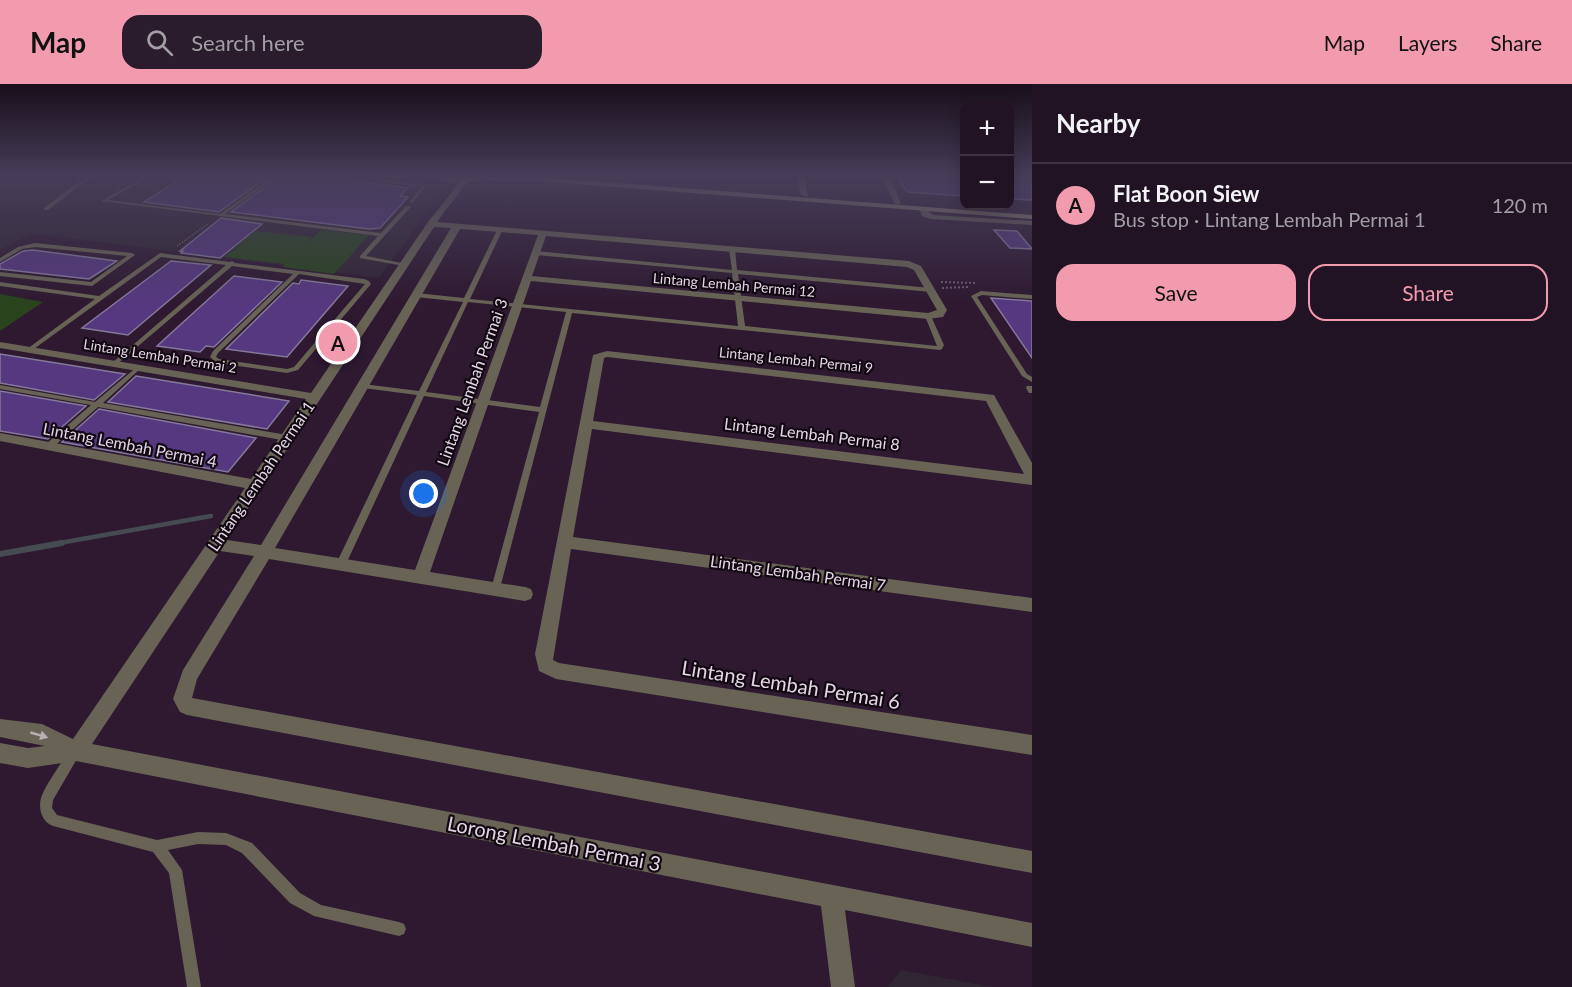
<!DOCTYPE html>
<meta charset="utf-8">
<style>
:root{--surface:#221324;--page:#2a1c2c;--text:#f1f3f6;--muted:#a29ea6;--line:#3f3241;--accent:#f29aae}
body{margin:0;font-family:Lato,sans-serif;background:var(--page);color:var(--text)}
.controls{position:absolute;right:18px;top:18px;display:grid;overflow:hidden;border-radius:12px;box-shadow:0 3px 15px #0003}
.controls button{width:54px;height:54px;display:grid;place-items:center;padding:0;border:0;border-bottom:2px solid var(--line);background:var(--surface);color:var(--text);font:30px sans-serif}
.you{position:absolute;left:424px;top:410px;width:21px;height:21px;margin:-15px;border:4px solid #fff;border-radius:50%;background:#1a73e8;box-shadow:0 0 0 9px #1a73e833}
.badge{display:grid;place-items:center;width:39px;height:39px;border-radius:50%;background:var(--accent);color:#111;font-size:20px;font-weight:700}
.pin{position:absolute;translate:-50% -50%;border:3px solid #fff;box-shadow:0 2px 6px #0006}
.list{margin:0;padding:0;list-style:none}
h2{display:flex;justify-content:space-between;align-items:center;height:78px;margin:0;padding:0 24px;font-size:26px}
h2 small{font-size:20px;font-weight:400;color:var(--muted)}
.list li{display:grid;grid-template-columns:39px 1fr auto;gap:18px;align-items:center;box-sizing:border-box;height:84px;padding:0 24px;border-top:2px solid var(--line)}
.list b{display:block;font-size:22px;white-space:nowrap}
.list p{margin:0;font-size:20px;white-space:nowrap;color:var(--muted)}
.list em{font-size:20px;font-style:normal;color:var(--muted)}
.actions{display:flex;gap:12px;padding:18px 24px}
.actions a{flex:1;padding:14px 0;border:2px solid var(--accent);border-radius:18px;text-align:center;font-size:21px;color:var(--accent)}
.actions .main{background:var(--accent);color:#111}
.icon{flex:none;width:33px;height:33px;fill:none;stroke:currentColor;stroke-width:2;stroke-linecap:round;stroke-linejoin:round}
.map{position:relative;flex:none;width:1032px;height:903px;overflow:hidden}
header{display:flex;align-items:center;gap:36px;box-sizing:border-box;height:84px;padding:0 30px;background:var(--accent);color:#111}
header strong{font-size:28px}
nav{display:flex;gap:33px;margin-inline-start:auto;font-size:21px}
.search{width:420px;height:54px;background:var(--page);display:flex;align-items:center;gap:15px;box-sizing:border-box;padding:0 21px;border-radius:18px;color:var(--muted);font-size:22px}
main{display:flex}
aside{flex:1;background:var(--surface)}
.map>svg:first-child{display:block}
</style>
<header>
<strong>Map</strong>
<div class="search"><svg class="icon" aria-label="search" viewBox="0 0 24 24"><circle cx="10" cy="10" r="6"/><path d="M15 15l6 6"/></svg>Search here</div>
<nav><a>Map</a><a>Layers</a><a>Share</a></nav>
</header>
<main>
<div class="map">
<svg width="1032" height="903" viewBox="0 0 1032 903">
<rect width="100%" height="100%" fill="#2e1930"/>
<path fill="#302533" d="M0,93H361L447,100L379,194L31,149L0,166Z
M901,886L993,903H888Z"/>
<path fill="#29441d" d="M321,146L369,151L334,190L283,183L284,180L225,173L255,147L312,153L304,162Z
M0,210L43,218L0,247Z"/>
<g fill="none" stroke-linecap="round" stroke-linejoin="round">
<path stroke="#464b52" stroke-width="4.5" d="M54,460L211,432"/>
<path stroke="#464b52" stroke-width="6" d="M0,470L62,459"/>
</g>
<path fill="#55387f" stroke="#84799a" stroke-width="1.5" d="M184,93H259L266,94L219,128L144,118Z
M278,93H327L408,104L400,112L408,113L380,144L369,145L231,128Z
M897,93H964V112L907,108Z
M1010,93H1032V116L1010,115Z
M221,134L262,140L220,174L181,169L183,167H180Z
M994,146L1017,147L1032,165L1010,164Z
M33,166L117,177L89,195L0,185V180L23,167Z
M171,177L211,181L128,251L82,244Z
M234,192L282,198L214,263L206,262L200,268L157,262Z
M301,196L348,202L287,273L226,265L293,199L299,200Z
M991,214L1032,217V274Z
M0,270L125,290L94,316L0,299Z
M136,292L289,317L267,345L108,318Z
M0,307L86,322L48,355L0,347Z
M99,325L256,354L228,388L62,358Z"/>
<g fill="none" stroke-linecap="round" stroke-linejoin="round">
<path stroke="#6d5a6f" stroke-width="1.5" stroke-dasharray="1.5 1.5" stroke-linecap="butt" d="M177,162L208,140"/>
<path stroke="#6d5a6f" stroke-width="2" stroke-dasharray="2 2" stroke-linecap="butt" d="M941,198L976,199
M942,204L968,203"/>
<path fill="#686355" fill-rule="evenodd" d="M89,93H95L82,100L48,126H44V124L78,98Z
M144,93H149L108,116L220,130L271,93H276L225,130L381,149L406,122H410V124L366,172L407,180L404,182L360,174V172L378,152L101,117Z
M346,93H359L426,102L412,119L410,118L421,103Z
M818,93H848L843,96Z
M498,144L503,145L470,215L738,242L732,189L536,171L533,169L536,167L732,186L729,165L732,163L735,165L737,186L931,204L934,206L931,208L738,190L745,242L937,262L925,232L928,230L931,232L944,261L942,265L940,266L572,229L499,508L496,509L493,508L491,505L539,328L424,312L346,480L344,483H338L336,480L417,311L363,304L359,302L363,300L419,307L463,218L416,213L413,211L416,209L464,214ZM468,218L566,228L540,323L426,308Z
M35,159L132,169L135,171L92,202L0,192V188L91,198L127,172L35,163L22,165L0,178V174L18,163Z
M160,169L230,178L232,177L235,179L364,195L369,197L371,200L298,286L287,289L217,279L210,273L213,267L293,190L232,182L116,281H112V279L226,181L161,173L31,267H27V265L95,215L0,202V198L99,212ZM299,190L365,200L294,283L287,285L219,275L216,273L218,269Z
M981,207L1032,211V215L982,211L977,213L1027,290L1032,293V298L1022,292L971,212Z
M138,282L141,284L140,285L103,319L287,351L291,354L287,357L98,323L52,364L49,365L45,362L46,360L91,321L0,305V301L95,318Z
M1027,302H1032V309H1029L1026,304Z
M75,662L79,664L81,668L53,716L52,724L57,731L157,756L198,748L226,749L252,759L300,809L321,821L399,838L404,840L406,845L404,850L399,852L314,832L290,819L242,769L226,761L198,760L168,766L182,786L201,903H187L169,789L153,768L53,742C42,738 38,725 41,714C44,703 64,675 71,664Z"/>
<path fill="#686355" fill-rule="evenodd" d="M413,93H446L460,96L456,98Z
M462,93H470C460,110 448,122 437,138L909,177L921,182L947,226L943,233L928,235L531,197L430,488L525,503L531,505L533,510L531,515L525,517L269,475L197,595L192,614L1032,767V789L187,631L180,628L173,615L183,586L254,472L220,467L92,660L1032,839V863L845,826L855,903H831L821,822L76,677L28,684L0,679V659L28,664L45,662L0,653V635L42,640L73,655L245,404L0,357V349L251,395L306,315L0,264V258L311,309L428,138C440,123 452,109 462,93ZM434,143L451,144L261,461L227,456ZM460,145L538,151L415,486L275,464ZM546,152L907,183L914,186L937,226L928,229L532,192Z
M797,93H805L808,113L801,111Z
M882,93H890L901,120H895Z
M919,124H925L933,131L1032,137V141L931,135L922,132Z
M607,267L994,311L1032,379V401L592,345L573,453L1032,514V528L571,465L553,576L559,579L1032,651V671L556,595L539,587L535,570L593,271ZM607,273L986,317L1024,390L593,337L604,274Z"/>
<path fill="#908871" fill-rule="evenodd" d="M473,93H539L1032,131V135L524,96L521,98L481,95L463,100L459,98Z"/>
</g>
<defs><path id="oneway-solid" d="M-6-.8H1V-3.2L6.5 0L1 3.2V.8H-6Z" transform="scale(1.5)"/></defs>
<use fill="#b9aeb3" href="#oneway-solid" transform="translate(39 651) rotate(16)"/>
<linearGradient id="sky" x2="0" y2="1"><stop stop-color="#190e1a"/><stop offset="0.42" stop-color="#463e59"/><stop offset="1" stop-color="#463e59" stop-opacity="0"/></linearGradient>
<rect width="1032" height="219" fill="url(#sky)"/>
<g text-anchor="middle" stroke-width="4.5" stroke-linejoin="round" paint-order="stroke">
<g font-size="14" fill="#e4d6e5" stroke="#110812">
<text transform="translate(734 201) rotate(5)" y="5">Lintang Lembah Permai 12</text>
<text transform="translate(160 272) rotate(9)" y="5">Lintang Lembah Permai 2</text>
<text transform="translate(796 276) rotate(6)" y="5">Lintang Lembah Permai 9</text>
</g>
<g font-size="16" fill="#e4d6e5" stroke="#110812">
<text transform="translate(472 298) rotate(-70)" y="6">Lintang Lembah Permai 3</text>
<text transform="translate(812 350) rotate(7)" y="6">Lintang Lembah Permai 8</text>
<text transform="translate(130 361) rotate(11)" y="6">Lintang Lembah Permai 4</text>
<text transform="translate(261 392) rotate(-56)" y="6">Lintang Lembah Permai 1</text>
<text transform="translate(798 489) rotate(8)" y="6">Lintang Lembah Permai 7</text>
</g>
<g font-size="20" fill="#e4d6e5" stroke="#110812">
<text transform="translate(791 601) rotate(9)" y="7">Lintang Lembah Permai 6</text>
<text transform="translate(554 760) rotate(11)" y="7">Lorong Lembah Permai 3</text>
</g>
</g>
</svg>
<div class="controls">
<button>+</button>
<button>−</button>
</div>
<div class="you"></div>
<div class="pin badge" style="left:338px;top:258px">A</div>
</div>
<aside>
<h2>Nearby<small></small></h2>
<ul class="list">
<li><span class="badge">A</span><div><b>Flat Boon Siew</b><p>Bus stop · Lintang Lembah Permai 1</p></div><em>120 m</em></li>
</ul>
<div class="actions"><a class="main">Save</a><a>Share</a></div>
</aside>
</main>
